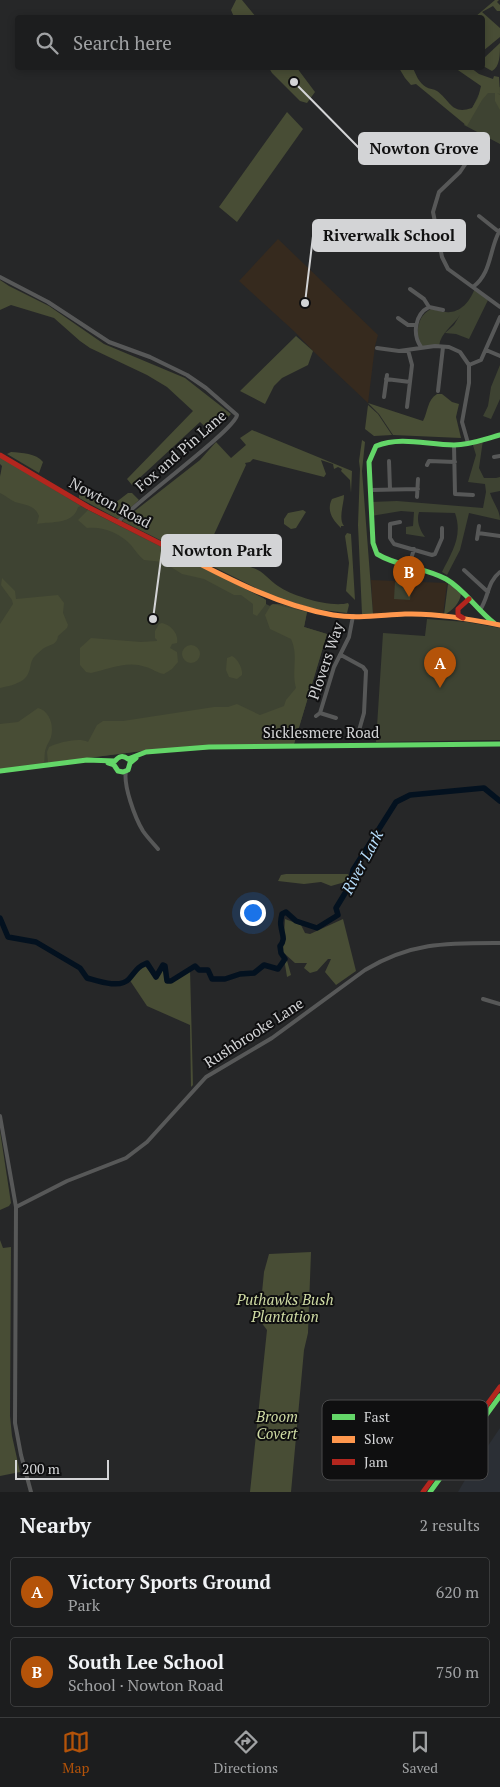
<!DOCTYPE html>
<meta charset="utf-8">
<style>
:root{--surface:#1c1d1e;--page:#292a2b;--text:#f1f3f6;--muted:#a0a2a4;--line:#3a3b3c;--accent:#b45309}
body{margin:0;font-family:"PT Serif",serif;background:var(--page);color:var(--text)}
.scale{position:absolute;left:15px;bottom:12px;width:94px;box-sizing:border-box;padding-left:5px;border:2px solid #d3d4d6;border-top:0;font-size:14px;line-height:18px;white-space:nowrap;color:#d3d4d6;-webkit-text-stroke:4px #0f0f10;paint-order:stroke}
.you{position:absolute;left:252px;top:912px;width:18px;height:18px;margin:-12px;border:4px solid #fff;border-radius:50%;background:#1a73e8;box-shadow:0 0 0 8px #1a73e833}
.badge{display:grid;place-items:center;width:32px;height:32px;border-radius:50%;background:var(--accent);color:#fff;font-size:16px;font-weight:700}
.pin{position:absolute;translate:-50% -41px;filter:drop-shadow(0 1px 2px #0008)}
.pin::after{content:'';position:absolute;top:26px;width:18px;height:15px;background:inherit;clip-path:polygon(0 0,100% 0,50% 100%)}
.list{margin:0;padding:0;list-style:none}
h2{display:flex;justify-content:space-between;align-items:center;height:65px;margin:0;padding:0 20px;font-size:21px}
h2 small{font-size:16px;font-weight:400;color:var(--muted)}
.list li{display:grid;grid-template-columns:32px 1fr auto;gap:15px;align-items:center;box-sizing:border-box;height:70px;margin:0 10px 10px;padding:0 10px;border:1px solid var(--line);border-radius:5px}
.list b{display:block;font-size:19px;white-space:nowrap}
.list p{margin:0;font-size:16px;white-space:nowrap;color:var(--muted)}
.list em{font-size:16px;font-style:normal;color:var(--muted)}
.icon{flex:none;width:28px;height:28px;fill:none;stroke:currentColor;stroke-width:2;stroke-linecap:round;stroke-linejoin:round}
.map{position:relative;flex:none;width:500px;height:1492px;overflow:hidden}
.search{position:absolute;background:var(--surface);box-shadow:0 2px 8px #0003;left:15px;right:15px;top:15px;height:55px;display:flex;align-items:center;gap:12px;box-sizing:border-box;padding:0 18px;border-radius:5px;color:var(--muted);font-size:19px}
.sheet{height:225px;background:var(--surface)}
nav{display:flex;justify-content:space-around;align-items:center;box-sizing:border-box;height:70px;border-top:1px solid var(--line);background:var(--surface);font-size:14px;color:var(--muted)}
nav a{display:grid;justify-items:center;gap:2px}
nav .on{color:var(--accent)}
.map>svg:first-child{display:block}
</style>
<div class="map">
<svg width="500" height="1492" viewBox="0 0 500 1492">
<rect width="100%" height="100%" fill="#262728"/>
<path fill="#2b2f35" d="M500,1428V1492H458L465,1480Z"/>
<path fill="#362a1e" d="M278,239L378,335L375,346L368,403L313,351L295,332L239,281Z
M371,580L447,583L443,615L393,612L373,614Z"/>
<path fill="#3e4332" d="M500,87V144L464,125L480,92Z
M475,288L489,298L469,339L456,334L445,333L454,325L460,315C453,326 441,332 439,346H421C415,333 417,316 431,309C437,310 445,313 450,312C463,311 471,299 475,288Z
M500,365V399L491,419L483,416L488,406L491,387Z
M483,440L479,468L484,478H496L500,477V491L490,493C493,503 500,510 500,520L469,513L460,550L447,575L442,572C452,552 463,536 455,513L419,512C416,521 420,530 425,537L406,534V527L413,526L414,512L401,511L371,516V502L397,501L483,508L486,492L485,484L468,482L476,455L472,442Z
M5,460L88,510L263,598L266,600V604L270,606C279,600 296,610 307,612L304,627L327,634L294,744L150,750L0,769V477Z
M395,582L412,583L410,600L394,599Z
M427,619L467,622L500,628V740L376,742L383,633L425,636Z"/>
<path fill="#484d35" d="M236,0H242L256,17H234L231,10Z
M495,0H499L497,2L500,5V11H497L493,6L482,12L500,28V37L483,51L482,18L475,17Z
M500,43C500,54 500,67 492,71L483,66V59Z
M269,68H297L315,92L307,103L300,101L272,73Z
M399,68H413C416,75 419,83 426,87C429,89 434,89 437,91C451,101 451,115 472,108L478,98L481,86L455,68H471L479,74L493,79L494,76L499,77L500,94L497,93L500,95V110L495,101V93H488L482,100L467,126L416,84L411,85L405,78Z
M287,112L303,129L237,222L219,207Z
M0,280L9,286L49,306L104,344L185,378L231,414L212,433L200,422L132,485L127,479L193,411L167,387L147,375L90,348L80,341L54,318L11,305L0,310Z
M296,336L313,351L308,365L282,378L274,386L265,404L240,391Z
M437,394H442L452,402L459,404L456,417L461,438L393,435L379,414L368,403L423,421C428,412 427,400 437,394Z
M368,405L378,414L392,435L374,436L365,429Z
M252,430L352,471L351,493L350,480L341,471L342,469L338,467L334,469L333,464L321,460L326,474L324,477L253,459L250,462L245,463L246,465L205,554C222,563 236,561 253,568C263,571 269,580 278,586C292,596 331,608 348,603L349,605L347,613L315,609L272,596L122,521L200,460L216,442L231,458L246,445L240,438Z
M362,440L365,442L362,471L373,614H362L358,525L360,469L359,461Z
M11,452C22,453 36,453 43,462L39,473L7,454Z
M0,457L5,460L81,506L78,507C73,525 52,521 37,524L39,516C35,505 25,505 15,502C10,500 5,495 0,493V477L2,466L0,464Z
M128,493H132L139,500L118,519L79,498V494L97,495L115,503Z
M344,495C344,504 338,518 344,526H341V528C333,520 326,511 332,499Z
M88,510L263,598L266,600V604L257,616L253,614V604L241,595H234L204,579L182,574L163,562L144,560C139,556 135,550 131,545C120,533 103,526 87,528L78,520Z
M303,510L306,512L296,528L291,529L284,524V519L288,513Z
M347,533L351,534L355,600L346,591L349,563L345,536Z
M2,578L15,591L16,599L58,595L64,603L63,613L68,625L67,628L58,636C57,645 51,644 44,648C41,650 38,653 35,656C28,663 33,672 23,680C15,685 9,686 0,688V624L13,604L12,600L1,585Z
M448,584L453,586L461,594C460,603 452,611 444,615Z
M273,604L307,612L304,627L327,634L294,744L150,750L48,763L47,752L49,747C58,743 78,737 88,742L97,725L103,721H123L214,707H228L237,704L260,715L284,706L286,700L296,688C291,670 299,656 291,639L270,629L265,615L271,605Z
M162,623C171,625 179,634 177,643L172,644L170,648L177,652L178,662L172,669L164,674C157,673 153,669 146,667C127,660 109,669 91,673L86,672L80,665V648L91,638L141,642L157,641V640L155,638V631L159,624Z
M182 654a9 9 0 1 1 18 0a9 9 0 1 1-18 0Z
M232,656C238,659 243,669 242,675L237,679L229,677L226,670L227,658Z
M38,708C50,711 54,726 51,737C50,741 47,744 46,748C44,752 45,759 44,764L0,769V724L18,722Z
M286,874H348L349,876L345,882L331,886L321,882L304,884L278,881L281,875Z
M285,919L301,925L305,933L310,934L343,919L356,971L336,985L325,972L331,959H328L317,971L310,973L304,968L307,963H295L285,954H284V957H286L291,975L287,977L283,952Z
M142,965L145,966L153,976L157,975L161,970L164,968L166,980L170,983L182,976L186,971L190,969L193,1085L191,1087L190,1025L147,1006L129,979Z
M0,1131L11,1203L9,1206L0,1210Z
M0,1240L3,1248L11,1247L10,1416L12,1436L20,1472L0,1476Z
M311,1252L308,1333L304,1350L291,1492H250L267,1330L261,1322L260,1313L264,1272L269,1254Z"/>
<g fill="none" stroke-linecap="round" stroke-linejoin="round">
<path stroke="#03111f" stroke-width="5.5" d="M0,918L8,937L36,942L80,968L87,978C98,981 120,989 129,979C136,971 137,967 147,963L156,977L163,965L165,966L167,981H171L195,966L199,970H208L212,979H225L240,974L254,973L264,965L278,969L285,959L281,953L280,946C286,939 282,935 281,926C280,922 281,918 282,914L286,912L296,921L317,928L338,915L336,908L350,885L353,870L396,802L410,795L484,788L500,801"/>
<path stroke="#575858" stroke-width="4" d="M473,146L466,163L460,172L439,192L433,212L442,257L448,269L500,307
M479,216L499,232
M0,277L48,302L109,342L150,357L187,375L206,388L237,415C236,429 134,503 118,522
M473,287C492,273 489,249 500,230
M410,289L424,299L429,307
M398,318L408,325H416
M421,347C412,334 415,314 429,307L443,310
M377,348L399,351L435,346L449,347L460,352L469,365V383L462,422L468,443
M486,350L500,356
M469,365L481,360L500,317
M386,379L410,382
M438,391L443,347
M384,397L387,375
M407,407L412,365L408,350
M454,445L455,494L473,495
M494,457L500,456
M389,461L390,489
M427,465L429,461L455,462
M371,490L418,489
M417,497L418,479
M400,522L390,524V538L394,544L432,555L435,554L442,538V528
M478,533L500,536
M477,539L479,526
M409,566L414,549
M464,570L488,592
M480,610C489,597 487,582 500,572
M341,655L363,667L366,671L364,713L358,734
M320,713L336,718
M316,716L320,713L334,667L349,637L353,616
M126,771C123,785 135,818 143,831C147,837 153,843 158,849
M483,999L500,1004
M0,1116L16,1207L15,1423L21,1455L31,1492
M16,1207L67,1181L126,1158L147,1142L206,1077L272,1038L365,970C412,942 447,943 500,943"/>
<path stroke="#63d668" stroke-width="5" d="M494,623C477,610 465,590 446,579C424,567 398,567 377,554L373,543L369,462L376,446C402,436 427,445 454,445C470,445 485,439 500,435
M108,763L114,765L118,771L123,772L128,770L130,763L136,758
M0,771L87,760L115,761C119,756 123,755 128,759L146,752L209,747L500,744
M430,1492L500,1396"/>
<path stroke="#ff974d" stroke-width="5" d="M177,552C227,578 277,605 333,615C357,619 381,615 405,614C436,613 469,619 500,625"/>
<path stroke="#b3261e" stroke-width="5" d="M0,455L88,507L177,552
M463,618L458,615V609L469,599
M423,1492L500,1387"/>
</g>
<g text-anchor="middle" stroke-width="4" stroke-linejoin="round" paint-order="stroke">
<g font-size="15" fill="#d3d4d6" stroke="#0f0f10">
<text transform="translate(181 451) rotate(-41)" y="5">Fox and Pin Lane</text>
<text transform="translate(110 503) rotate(28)" y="5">Nowton Road</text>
<text transform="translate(326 661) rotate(-71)" y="5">Plovers Way</text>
<text x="321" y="738">Sicklesmere Road</text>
<text transform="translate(254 1033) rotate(-33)" y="5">Rushbrooke Lane</text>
</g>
<g font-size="15" font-style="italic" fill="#cfdba4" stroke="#0f0f10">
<text x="285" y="1305">Puthawks Bush<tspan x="285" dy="17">Plantation</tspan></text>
<text x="277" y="1422">Broom<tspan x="277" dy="17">Covert</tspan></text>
</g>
<g font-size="16" font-style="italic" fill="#b5dcfa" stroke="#0f0f10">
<text transform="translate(362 862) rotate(-62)" y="6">River Lark</text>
</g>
</g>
<rect x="322" y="1400" width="166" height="80" rx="8" fill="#0f0f10" stroke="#4a4a4b" stroke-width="1"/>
<rect x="332" y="1414" width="23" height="6" fill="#63d668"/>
<rect x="332" y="1436" width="23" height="7" fill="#ff974d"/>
<rect x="332" y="1459" width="23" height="6" fill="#b3261e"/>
<g font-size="14" fill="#d3d4d6">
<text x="364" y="1422">Fast</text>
<text x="364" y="1444">Slow</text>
<text x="364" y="1467">Jam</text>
</g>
<path fill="none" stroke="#d3d4d6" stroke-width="2" d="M294 82L359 148M305 303L313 236M153 619L162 551"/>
<g fill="#d3d4d6" stroke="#0f0f10" stroke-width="2">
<circle cx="294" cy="82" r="5"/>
<circle cx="305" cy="303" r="5"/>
<circle cx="153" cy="619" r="5"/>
</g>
<g fill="#d3d4d6" stroke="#d3d4d6" stroke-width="2">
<rect x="359" y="133" width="130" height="31" rx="5"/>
<rect x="313" y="220" width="152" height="31" rx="5"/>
<rect x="162" y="535" width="119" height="31" rx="5"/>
</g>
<g font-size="16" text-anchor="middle" font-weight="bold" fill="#111">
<text x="424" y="154">Nowton Grove</text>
<text x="389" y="241">Riverwalk School</text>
<text x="222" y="556">Nowton Park</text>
</g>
</svg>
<div class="scale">200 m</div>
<div class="you"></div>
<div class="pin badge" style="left:440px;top:688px">A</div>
<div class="pin badge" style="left:409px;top:597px">B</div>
<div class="search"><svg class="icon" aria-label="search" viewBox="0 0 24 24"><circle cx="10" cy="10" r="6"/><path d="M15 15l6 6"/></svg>Search here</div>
</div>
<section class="sheet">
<h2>Nearby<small>2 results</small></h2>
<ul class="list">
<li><span class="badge">A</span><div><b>Victory Sports Ground</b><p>Park</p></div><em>620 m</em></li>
<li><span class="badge">B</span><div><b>South Lee School</b><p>School · Nowton Road</p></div><em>750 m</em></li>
</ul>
</section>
<nav>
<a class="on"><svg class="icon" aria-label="map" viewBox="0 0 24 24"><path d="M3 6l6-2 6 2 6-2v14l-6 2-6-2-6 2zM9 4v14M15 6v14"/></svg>Map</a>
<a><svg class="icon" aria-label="directions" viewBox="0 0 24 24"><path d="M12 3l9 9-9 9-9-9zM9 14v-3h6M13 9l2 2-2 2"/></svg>Directions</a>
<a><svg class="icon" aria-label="saved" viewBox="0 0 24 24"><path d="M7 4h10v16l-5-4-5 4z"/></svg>Saved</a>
</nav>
